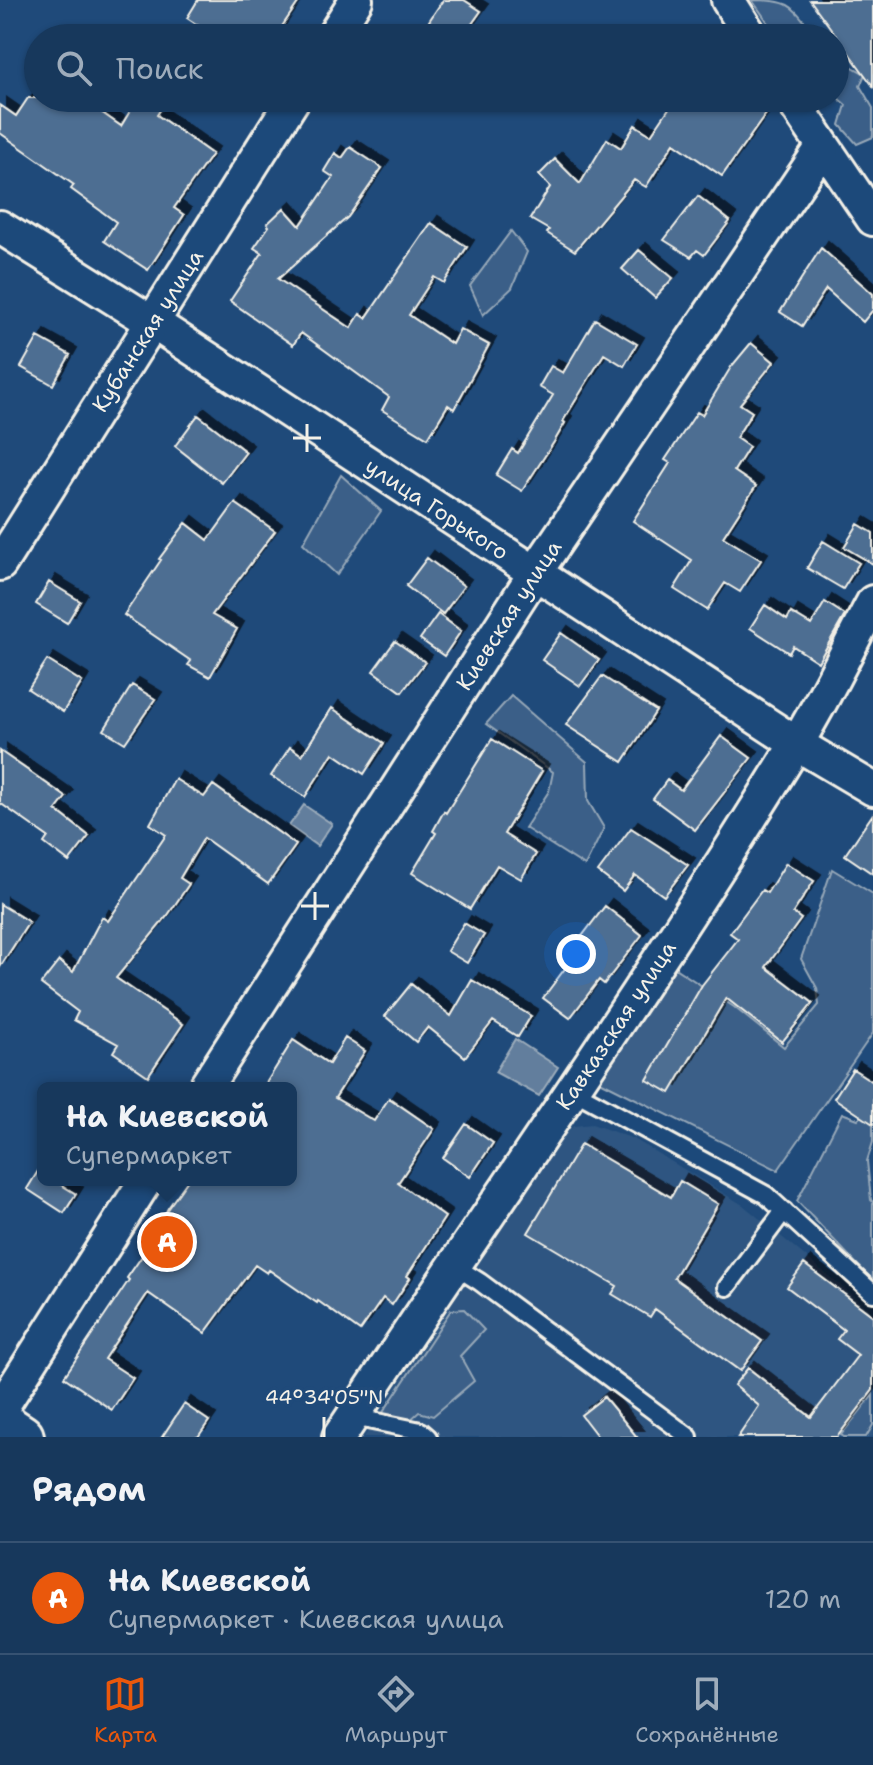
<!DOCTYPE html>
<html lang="ru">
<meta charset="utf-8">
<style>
:root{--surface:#17385c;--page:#203f62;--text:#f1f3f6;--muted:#9eacbb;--line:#365272;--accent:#ea580c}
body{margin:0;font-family:"Shantell Sans",sans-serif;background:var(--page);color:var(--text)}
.you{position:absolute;left:576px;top:954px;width:28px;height:28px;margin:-20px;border:6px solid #fff;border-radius:50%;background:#1a73e8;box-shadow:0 0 0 12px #1a73e833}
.badge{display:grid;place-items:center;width:52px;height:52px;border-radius:50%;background:var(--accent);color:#fff;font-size:26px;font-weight:700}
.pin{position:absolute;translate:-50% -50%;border:4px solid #fff;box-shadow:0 2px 8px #0006}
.popup{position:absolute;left:37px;top:1082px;width:260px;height:104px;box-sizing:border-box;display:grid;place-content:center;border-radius:12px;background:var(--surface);filter:drop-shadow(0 2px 6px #0005);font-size:26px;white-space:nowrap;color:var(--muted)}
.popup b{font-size:30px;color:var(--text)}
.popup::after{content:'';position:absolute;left:50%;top:100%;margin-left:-16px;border:16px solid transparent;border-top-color:var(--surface)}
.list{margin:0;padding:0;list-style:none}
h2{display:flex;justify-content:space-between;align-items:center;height:104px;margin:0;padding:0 32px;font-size:34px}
h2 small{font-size:26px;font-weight:400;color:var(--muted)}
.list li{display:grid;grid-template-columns:52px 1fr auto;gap:24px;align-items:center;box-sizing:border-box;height:112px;padding:0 32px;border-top:2px solid var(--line)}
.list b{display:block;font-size:30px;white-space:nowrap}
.list p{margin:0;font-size:26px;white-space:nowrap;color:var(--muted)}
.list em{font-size:26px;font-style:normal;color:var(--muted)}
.icon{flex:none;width:44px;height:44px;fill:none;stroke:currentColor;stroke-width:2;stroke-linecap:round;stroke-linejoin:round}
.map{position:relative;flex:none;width:873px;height:1437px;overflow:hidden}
.search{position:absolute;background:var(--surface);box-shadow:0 2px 6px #0004;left:24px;right:24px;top:24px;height:88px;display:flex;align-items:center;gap:20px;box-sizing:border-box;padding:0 28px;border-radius:44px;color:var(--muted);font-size:30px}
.sheet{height:216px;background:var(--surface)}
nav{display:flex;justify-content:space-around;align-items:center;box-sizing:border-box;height:112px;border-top:2px solid var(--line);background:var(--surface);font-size:22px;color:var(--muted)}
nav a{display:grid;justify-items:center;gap:4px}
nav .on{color:var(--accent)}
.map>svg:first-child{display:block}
</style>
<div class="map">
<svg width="873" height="1437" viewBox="0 0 873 1437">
<defs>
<filter id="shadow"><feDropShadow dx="7" dy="-7" stdDeviation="0" flood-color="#0009"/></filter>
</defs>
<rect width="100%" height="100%" fill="#1f4a7a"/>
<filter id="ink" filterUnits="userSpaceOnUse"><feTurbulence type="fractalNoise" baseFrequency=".0125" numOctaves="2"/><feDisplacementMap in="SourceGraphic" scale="16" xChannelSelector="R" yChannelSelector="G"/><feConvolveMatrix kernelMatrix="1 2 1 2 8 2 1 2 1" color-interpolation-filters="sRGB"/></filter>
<g filter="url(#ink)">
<path fill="#2d5581" d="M592,1124L634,1139L743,1205L873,1312V1437H364L561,1136L574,1126Z"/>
<path fill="#3a5f88" stroke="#97a8b8" stroke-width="2" d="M752,0C794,0 792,6 817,38H779Z
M835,57L865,74L860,86L873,108V137L857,144L840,125L846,105L838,98L823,101L821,98H835Z
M511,231L527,252L512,288L483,315L470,286Z
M341,475L381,511L337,575L303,543Z
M511,696L587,762L588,801L604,828L585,866L525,828L549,791L553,772L486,724Z
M832,869L873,894V1033L778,1170L598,1080L667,963L734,1007L784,1047L819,1005L817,988L801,959Z
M870,1110L873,1113V1142L867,1161L871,1200L873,1202V1281L797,1201L842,1113L858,1119Z
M464,1309L484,1330L460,1356L474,1381L433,1416L419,1412L408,1422L382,1414L451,1310Z
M873,1395V1425L866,1437H844L841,1435Z"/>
<path fill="#627e9d" stroke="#9cacbb" stroke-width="2" d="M304,805L332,824L317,846L289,826Z
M515,1039L558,1067L539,1096L495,1072Z"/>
<path fill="#4d6e92" stroke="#f4f1e8" stroke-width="2" filter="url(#shadow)" d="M198,0H300L274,38H217L187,18Z
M443,0H464L481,11L462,38H453L429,21Z
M810,0H873V86Z
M28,98H81L121,126L138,98H168L157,115L212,154L174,208L184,215L148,270L104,241L116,222L71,189L74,185L0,133V105L16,116Z
M676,98H745L766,114L722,176L674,143L646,187L634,180L575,251L547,233L549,230L530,219L550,187L539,175L555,159L580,184L607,139L621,148L635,125L651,135Z
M350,147L382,168L348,217L278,279L351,328L360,314L366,318L431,223L467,247L444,283L434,277L409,315L452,344L460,329L489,345L454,409L448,405L428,438L382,410L389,397L301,333L293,345L230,301L262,253L254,248L269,226L267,224L284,208L300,226L333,177L324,171L335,153L342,158Z
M698,196L730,221L704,255L697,250L691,257L664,240Z
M821,248L873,294V310L863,322L826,289L802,326L780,312Z
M639,250L673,278L655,298L622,269Z
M595,319L637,344L624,366L604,354L563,421L565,423L554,442L522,491L496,475L512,449L518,453L553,395L539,387L551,366L563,373Z
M38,337L70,355L53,385L21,367Z
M751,343L774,362L740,404L752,412L736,438L749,447L734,471L756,486L723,537L761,560L740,592L725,583L707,610L674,589L692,560L633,521L670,463L665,460L697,412L702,415L731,367Z
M198,415L246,452L222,483L175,446Z
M235,503L275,531L212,615L237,629L210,677L188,665L191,661L124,615L161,560L159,559L186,523L208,540Z
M858,524L873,533V564L844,547Z
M823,541L859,563L843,589L807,568Z
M427,558L464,586L443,614L406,586Z
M49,582L80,601L67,623L36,604Z
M825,602L845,615L818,662L793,646L789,653L750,628L765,605L787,620L791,613L811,625Z
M438,614L461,631L444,656L420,639Z
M561,633L599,660L580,686L542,660Z
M395,641L425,662L402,692L373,671Z
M47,660L82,682L63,712L28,689Z
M602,676L656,711L623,762L566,725Z
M132,685L155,699L125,743L104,730Z
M332,708L384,743L364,774L333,753L305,797L271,776L290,747L302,755Z
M721,736L751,758L695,830L653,799L667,780L681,790Z
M492,739L542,771L504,834L536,854L521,879L497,865L470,909L412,873L436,833L433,831L444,811L446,813Z
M0,751L66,797L56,810L89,836L69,862L44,843L48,837L0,803Z
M175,779L204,797L213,785L296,845L268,884L204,838L180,878L189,884L168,915L116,978L183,1024L148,1076L113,1052L118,1044L74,1020L78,1012L41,984L59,961L73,972L102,917L108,921L166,835L150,824Z
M873,814V874L845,855Z
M631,828L688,865L664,896L635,875L623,891L598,872Z
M786,863L814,881L793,913L801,919L766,967L813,1003L782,1042L726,998L670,1093L647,1080L702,985L738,939L730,933L762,890L767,893Z
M0,904L29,922L0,967Z
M605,906L642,935L604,984L599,980L570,1018L543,998L572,959L567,956Z
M464,923L484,935L467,963L447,951Z
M472,980L531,1016L518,1037L493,1021L465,1057L428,1027L416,1042L385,1016L411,984L451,1016Z
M345,1038L365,1051L335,1098L374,1121L389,1098L434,1129L398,1183L445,1217L407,1276L410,1278L392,1305L383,1298L360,1331L318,1301L317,1303L269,1270L267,1273L255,1265L205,1333L148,1293L104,1359L133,1378L112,1410L64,1377L129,1280L127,1278L149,1246L168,1208L188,1180H291V1088H263L293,1040L329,1064Z
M853,1069L873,1082V1124L834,1098Z
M466,1124L493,1143L470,1177L443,1158Z
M581,1144L671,1197L680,1181L718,1204L674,1278L762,1341L740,1371L655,1309L650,1317L612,1294L617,1286L528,1233Z
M38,1171L43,1174V1180H53L76,1194L64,1213L27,1189Z
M804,1264L873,1316V1390L837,1437H738L759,1406L734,1385L748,1368L811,1417L858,1355L837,1339L844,1330L787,1287Z
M604,1397L637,1437H598L581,1415Z
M184,1404L209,1421L198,1437H162Z"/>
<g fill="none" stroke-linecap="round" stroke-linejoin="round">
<g stroke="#f4f1e8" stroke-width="22">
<path id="service" d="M574,1091L766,1195L873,1293
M453,1265L480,1282L689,1437
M727,1287L784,1211
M353,1417L421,1431L428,1437"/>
</g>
<g stroke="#f4f1e8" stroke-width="38">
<g id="minor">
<path d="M728,0L752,38"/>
<path d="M332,38L356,0"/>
<path d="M791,98L873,219"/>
<path id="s1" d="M0,227L152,322L797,744L873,789"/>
<path id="s2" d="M0,564L294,98"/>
<path id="s3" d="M205,1088L535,573L822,148"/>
<path d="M0,1410L146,1180"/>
<path id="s4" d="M339,1437C492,1207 651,981 795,746C824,700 847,650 873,602"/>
</g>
</g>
<g stroke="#f4f1e8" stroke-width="50">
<path id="secondary" d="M0,1423L21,1437"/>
</g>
<use href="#service" stroke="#1f4a7a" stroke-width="16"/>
<use href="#minor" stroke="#1f4a7a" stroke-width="32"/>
<use href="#secondary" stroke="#1f4a7a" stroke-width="44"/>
</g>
</g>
<path fill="none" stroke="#f4f1e8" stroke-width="3" d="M307,424V452M293,438H321M315,892V920M301,906H329M324,1417V1437"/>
<g text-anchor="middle" stroke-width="7" stroke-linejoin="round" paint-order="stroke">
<g font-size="22" fill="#f4f1e8" stroke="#1f4a7a">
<text dy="8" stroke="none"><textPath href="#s2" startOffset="276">Кубанская улица</textPath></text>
<text dy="8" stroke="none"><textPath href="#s1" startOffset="520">улица Горького</textPath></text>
<text dy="8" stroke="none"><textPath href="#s3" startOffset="562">Киевская улица</textPath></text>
<text dy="8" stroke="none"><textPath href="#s4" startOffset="496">Кавказская улица</textPath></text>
</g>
</g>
<g font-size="20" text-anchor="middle" fill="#f4f1e8" stroke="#1f4a7a" stroke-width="7" stroke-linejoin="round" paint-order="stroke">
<text x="324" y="1404">44°34'05"N</text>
</g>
</svg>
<div class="you"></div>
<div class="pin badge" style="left:167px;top:1242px">A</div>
<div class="popup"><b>На Киевской</b>Супермаркет</div>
<div class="search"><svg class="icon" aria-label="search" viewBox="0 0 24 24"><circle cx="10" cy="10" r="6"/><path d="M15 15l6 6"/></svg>Поиск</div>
</div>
<section class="sheet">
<h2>Рядом<small></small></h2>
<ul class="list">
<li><span class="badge">A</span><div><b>На Киевской</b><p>Супермаркет · Киевская улица</p></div><em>120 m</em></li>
</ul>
</section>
<nav>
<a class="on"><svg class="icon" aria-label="map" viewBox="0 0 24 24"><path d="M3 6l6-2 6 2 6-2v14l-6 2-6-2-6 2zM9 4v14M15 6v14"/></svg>Карта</a>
<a><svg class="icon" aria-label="directions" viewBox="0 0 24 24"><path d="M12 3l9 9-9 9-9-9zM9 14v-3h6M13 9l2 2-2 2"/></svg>Маршрут</a>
<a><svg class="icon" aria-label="saved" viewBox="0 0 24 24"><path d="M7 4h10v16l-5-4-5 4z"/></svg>Сохранённые</a>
</nav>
